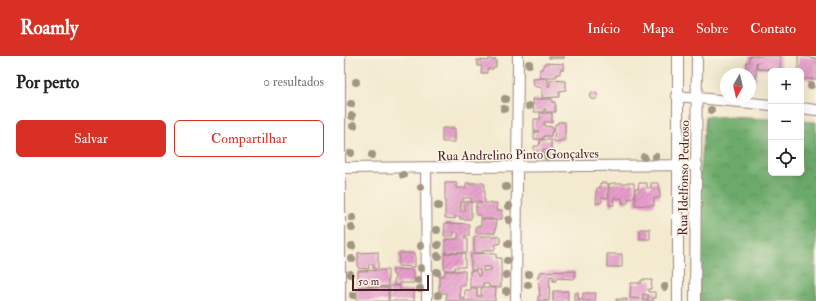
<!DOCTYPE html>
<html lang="pt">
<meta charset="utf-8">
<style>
:root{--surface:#fff;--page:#f6f6f6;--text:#202124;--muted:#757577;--line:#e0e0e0;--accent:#d93025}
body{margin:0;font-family:"IM FELL Double Pica",serif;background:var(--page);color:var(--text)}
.controls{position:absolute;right:12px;top:12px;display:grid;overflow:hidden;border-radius:6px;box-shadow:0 4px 16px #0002}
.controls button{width:36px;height:36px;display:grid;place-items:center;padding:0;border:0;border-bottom:1px solid var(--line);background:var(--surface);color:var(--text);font:20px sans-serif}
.compass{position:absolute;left:380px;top:12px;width:36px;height:36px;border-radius:50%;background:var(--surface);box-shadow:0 4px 16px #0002;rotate:188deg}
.scale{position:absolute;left:12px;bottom:10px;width:77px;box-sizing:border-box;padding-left:4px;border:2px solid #4a1f2b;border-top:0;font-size:11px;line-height:14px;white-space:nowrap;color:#4a1f2b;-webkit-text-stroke:3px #fcf5e5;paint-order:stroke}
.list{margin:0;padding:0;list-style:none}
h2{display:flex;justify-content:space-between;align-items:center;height:52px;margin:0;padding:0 16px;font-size:17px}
h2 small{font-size:13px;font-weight:400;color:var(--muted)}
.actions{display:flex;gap:8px;padding:12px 16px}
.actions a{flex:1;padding:9px 0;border:1px solid var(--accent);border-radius:6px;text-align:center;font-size:14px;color:var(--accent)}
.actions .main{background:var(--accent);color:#fff}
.icon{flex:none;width:22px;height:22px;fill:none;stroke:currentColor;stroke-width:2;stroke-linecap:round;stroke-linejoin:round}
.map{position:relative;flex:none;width:476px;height:245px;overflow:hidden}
header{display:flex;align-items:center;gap:24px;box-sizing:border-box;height:56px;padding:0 20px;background:var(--accent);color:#fff}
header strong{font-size:19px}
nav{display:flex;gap:22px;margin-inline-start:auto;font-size:14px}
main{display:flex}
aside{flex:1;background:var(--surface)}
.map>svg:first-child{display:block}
</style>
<header>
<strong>Roamly</strong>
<nav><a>Início</a><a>Mapa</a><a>Sobre</a><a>Contato</a></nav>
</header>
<main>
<aside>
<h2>Por perto<small>0 resultados</small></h2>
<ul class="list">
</ul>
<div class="actions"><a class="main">Salvar</a><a>Compartilhar</a></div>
</aside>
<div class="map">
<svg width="476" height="245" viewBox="0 0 476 245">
<defs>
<pattern id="forest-crowns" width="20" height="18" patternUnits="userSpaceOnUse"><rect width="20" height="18" fill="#6caa6b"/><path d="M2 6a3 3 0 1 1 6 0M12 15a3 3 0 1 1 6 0" fill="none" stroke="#5b8a58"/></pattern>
<pattern id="building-hatch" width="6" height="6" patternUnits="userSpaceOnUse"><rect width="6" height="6" fill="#e79ecc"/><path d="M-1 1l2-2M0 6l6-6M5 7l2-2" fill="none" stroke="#bd80a6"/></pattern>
</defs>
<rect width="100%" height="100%" fill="#fcf5e5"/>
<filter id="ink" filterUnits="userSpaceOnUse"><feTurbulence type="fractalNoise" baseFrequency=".025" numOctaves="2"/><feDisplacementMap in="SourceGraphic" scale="8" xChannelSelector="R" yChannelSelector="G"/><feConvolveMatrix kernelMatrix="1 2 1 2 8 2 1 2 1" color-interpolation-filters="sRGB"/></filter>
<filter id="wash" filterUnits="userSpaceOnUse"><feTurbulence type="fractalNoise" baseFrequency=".012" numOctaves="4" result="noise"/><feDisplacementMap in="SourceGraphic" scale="16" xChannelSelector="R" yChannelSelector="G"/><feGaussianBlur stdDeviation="0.9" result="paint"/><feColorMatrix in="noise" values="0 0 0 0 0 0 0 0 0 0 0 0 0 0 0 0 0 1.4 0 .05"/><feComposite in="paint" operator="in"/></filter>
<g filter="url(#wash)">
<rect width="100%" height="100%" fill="#f3eacf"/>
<path fill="url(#forest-crowns)" stroke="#5b644b" d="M365,60L431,63V117H461V65L476,66V245H359V120Z"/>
<g id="blocks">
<path fill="url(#building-hatch)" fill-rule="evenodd" d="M209,0H224V2H209Z
M409,0H441V14L417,13L416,6V23H413V19L406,18V6H409Z
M458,0L476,2V23H461V15H458Z
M148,3H156V11H153V13H147V17H141L142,10H137V4L148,5Z
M205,7L224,8V14H220V18H216V21H200V13H203Z
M208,22V30H210V24L226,25V34L219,35V41L202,42V32L194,30L193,23Z
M250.5 40a3.5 3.5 0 1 1 7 0a3.5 3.5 0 1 1-7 0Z
M193,43H212V46H215V56H206V53H204V56H194Z
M200,57H212V66H204V70L213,71V76H211V80H203V83H194V76H199V75H194V63H200Z
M218,66H225V84L214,86L215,68H218Z
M102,72H115V86H102Z
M200,84H211V94H203V97H194V90H199Z
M105,127H117V132H126V127H144V147H157V154H162V163H141V159H136V148H141V146H131V142H123V146H121V155H124V146H131V163H120V160H115V163L105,162Z
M260,127H268V142L262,141V146L256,148L257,132H260Z
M273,127H294V142H288V147H282V142H275L274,149H269V128Z
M299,127H307V132H311V127H319L320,142H314V150L295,149V133H298Z
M141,164H157L155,177H136V170H141Z
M105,167L129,168V180H124V183H127V197H105V183H118V176H114V180H104Z
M300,173H310V183H300Z
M134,180H157L160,182V187L155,189V194H142V197H134Z
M38,196V212L33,213V208H29V213L18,212V197Z
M59,197H75V211L58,210Z
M104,197L125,198V211H114V214H104Z
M131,197L156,198V202H161V231H149V228H143V231H130V215H136L138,220H140V214H131ZM143,211H151V214L143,215Z
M267,198H282V211H267Z
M53,213L74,214V227H59L60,229H54L55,219H53Z
M48,214V231L18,230V215Z
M105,215H125V230H120V242L125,243V234H131V232H137V240H141V232H156L155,245H106V237H99V220H105Z
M235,215V223L216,222V225H213V220H210L209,245H198V240H200L198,220H200V216Z
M301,224H312L311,233H308V236H316V242H313V245H302V243H308V239L303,238V243L290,242L291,227H301Z
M50,230H60V234H74V245H49Z
M17,232H48V245H17Z
M213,235H228V245H213Z
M235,237H238V243H241L240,245H235Z
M243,237H256L255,245H242Z
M276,243H287V245H276Z"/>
</g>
</g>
<g filter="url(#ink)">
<use href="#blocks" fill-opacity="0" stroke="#9e847d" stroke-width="1"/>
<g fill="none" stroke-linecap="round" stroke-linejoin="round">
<g stroke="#9e847d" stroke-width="12">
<path id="street" d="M337,40L431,49
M461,52L476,54
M0,112L357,109
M86,112L87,245
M0,245V0
M176,245L178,0
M338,245V0
M355,245L357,0"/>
</g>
<use href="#street" stroke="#fff" stroke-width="10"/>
</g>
<g fill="#a09682">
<circle cx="189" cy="8" r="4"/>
<circle cx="16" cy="26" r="4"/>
<circle cx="471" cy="29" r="4"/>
<circle cx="165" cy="43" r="4"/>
<circle cx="11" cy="48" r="4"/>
<circle cx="189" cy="50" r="4"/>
<circle cx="164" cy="53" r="4"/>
<circle cx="371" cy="54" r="4"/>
<circle cx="12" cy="60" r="4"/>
<circle cx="14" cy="69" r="4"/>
<circle cx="11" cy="97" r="4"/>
<circle cx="32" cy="99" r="4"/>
<circle cx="207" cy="100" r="4"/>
<circle cx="304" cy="101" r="4"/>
<circle cx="316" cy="101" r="4"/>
<circle cx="63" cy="119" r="4"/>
<circle cx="81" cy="131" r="4"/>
<circle cx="166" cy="131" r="4"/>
<circle cx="98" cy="150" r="4"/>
<circle cx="169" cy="150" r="4"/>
<circle cx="13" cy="162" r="4"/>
<circle cx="169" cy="164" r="4"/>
<circle cx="12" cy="172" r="4"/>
<circle cx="97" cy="174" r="4"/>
<circle cx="168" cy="188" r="4"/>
<circle cx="98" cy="189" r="4"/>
<circle cx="12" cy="190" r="4"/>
<circle cx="81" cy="190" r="4"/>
<circle cx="98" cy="200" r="4"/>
<circle cx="12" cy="203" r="4"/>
<circle cx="167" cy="205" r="4"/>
<circle cx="81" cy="212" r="4"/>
<circle cx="97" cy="216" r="4"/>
<circle cx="10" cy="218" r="4"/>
<circle cx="189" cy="218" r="4"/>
<circle cx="166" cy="219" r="4"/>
<circle cx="78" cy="224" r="4"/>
<circle cx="188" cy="229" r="4"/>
<circle cx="325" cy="231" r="4"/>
<circle cx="80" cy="233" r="4"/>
<circle cx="166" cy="235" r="4"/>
<circle cx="13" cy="239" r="4"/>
<circle cx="98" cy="239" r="4"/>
</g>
</g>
<g text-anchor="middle" stroke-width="3" stroke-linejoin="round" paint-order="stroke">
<g font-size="13" fill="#4a1f2b" stroke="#fcf5e5">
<text transform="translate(178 98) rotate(-1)" y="5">Rua Andrelino Pinto Gonçalves</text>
<text transform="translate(343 122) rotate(-89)" y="5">Rua Idelfonso Pedroso</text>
</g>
</g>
</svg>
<div class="controls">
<button>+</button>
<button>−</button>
<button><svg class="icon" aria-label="locate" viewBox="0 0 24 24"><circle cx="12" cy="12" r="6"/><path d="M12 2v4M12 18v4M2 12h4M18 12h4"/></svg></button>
</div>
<svg class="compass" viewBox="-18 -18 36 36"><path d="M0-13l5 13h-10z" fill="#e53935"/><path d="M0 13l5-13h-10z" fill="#757577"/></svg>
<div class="scale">50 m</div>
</div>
</main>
